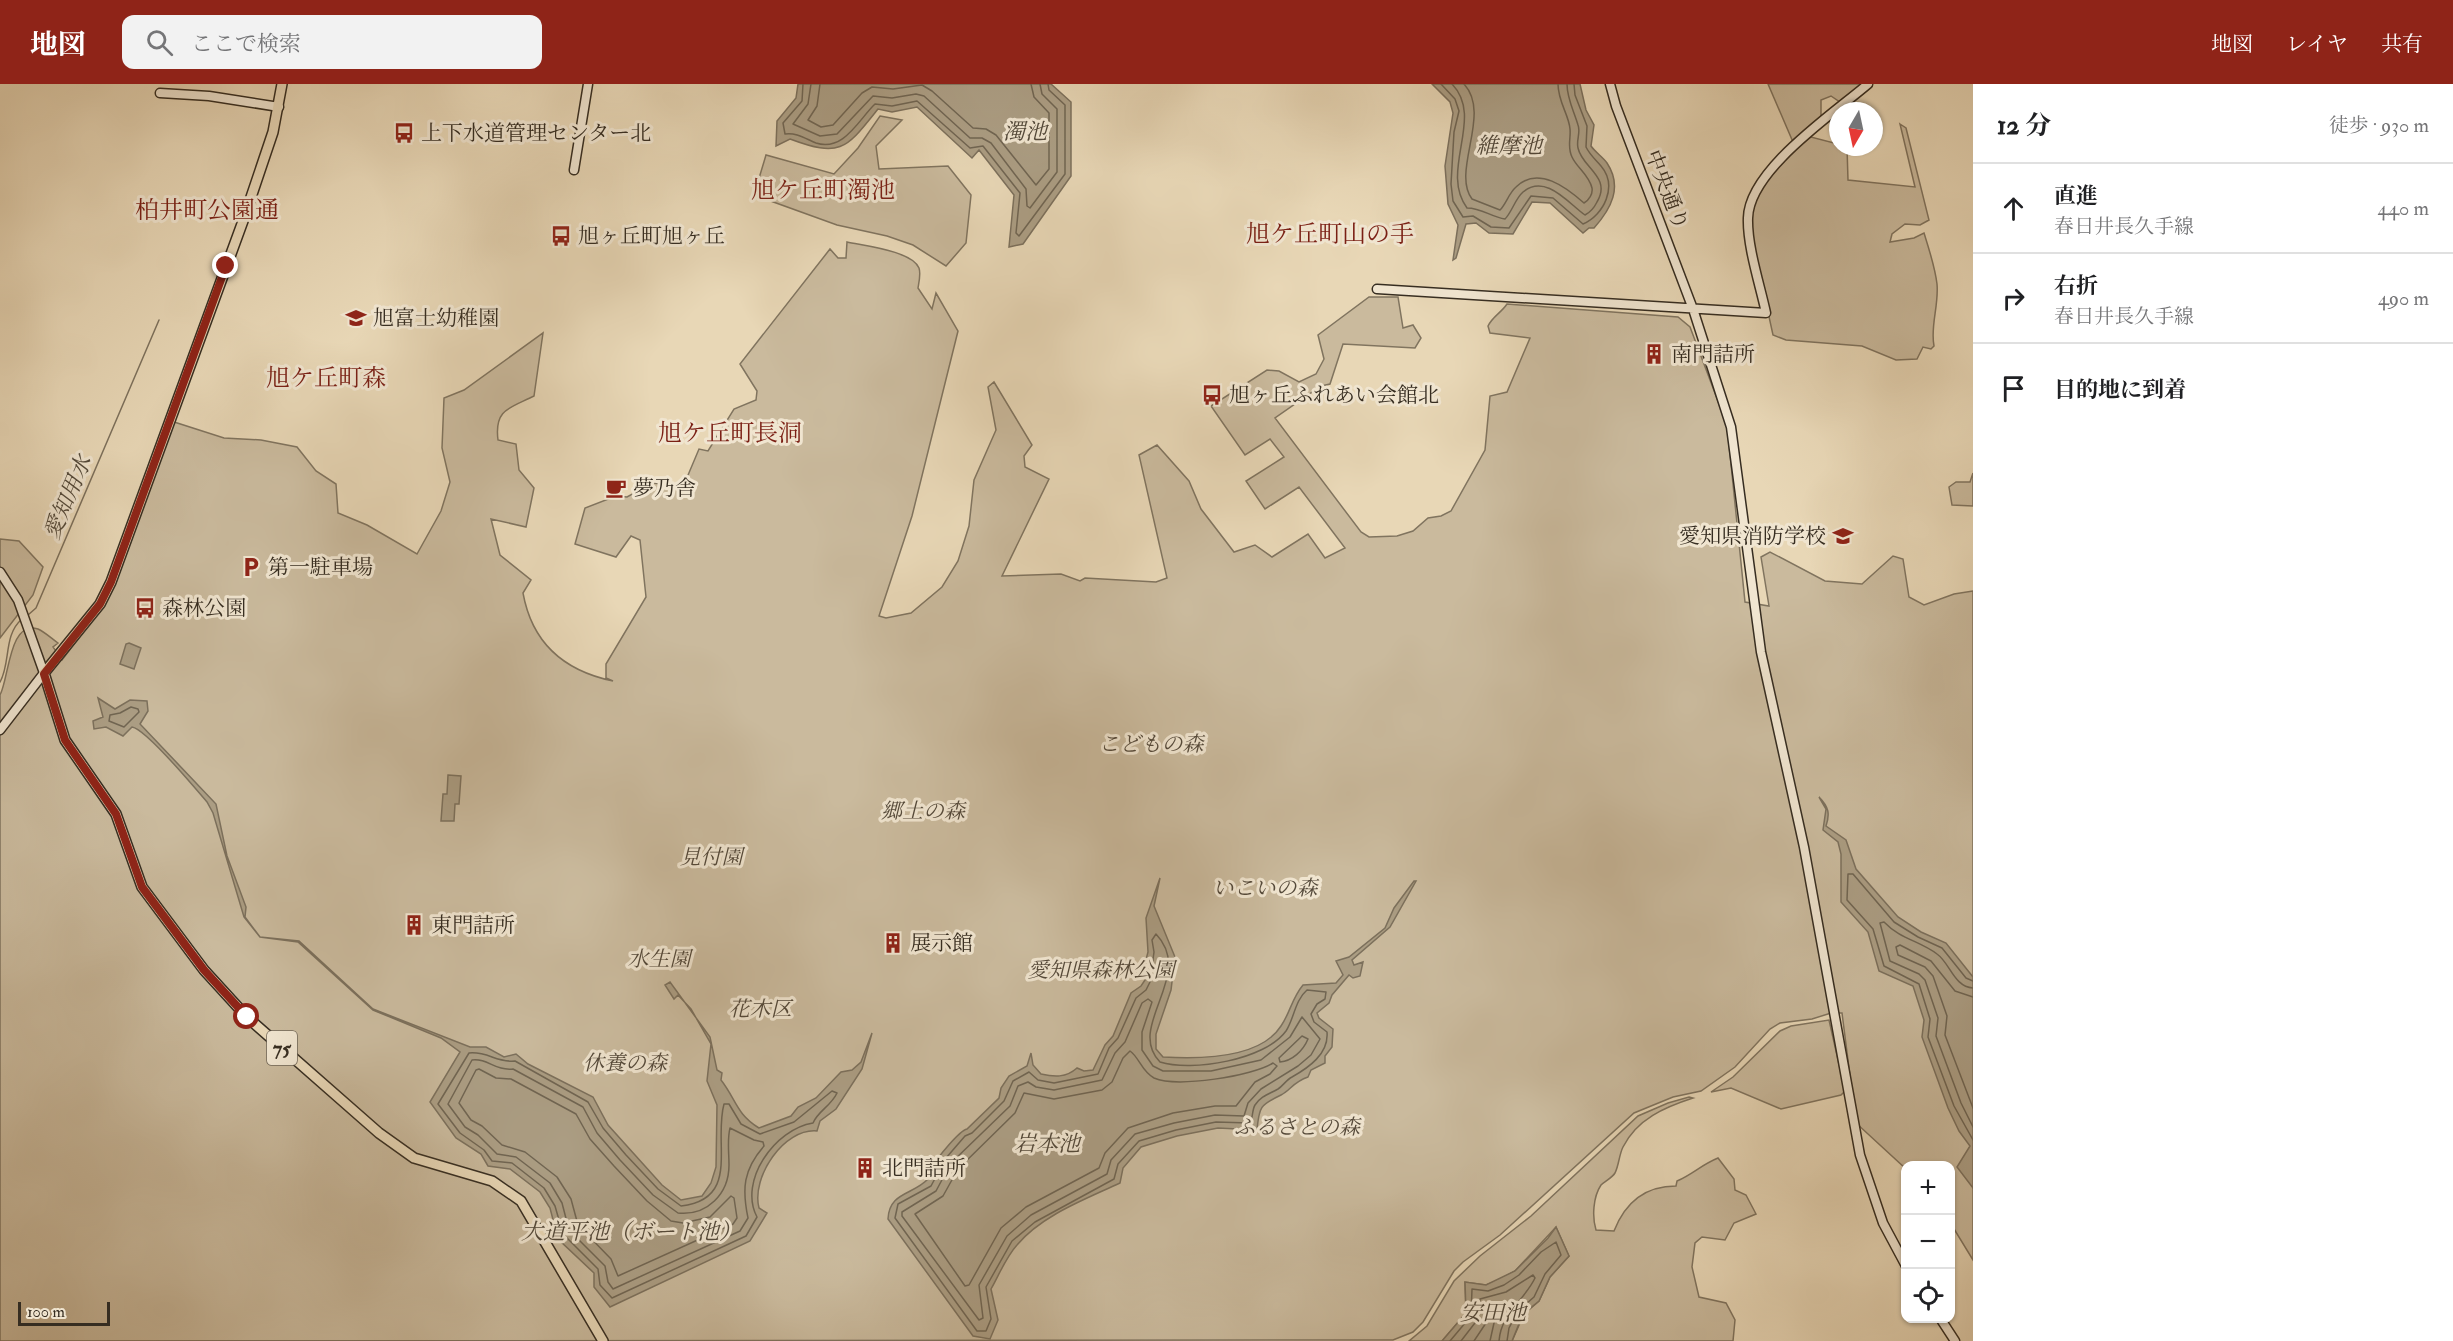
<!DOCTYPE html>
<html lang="ja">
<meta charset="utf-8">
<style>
:root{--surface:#fff;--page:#f2f2f2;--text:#202124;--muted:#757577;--line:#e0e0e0;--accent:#8f2418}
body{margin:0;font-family:"IM FELL Double Pica","Noto Serif JP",serif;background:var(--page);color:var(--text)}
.controls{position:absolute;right:18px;bottom:18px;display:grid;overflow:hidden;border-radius:12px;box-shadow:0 2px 4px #0004}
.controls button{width:54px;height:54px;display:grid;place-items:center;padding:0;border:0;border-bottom:2px solid var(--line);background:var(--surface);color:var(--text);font:30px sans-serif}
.compass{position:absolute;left:1829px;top:18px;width:54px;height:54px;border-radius:50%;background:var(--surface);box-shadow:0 2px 4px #0004;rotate:189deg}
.scale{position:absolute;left:18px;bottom:15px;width:92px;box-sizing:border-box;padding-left:6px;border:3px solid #362d21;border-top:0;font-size:16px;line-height:21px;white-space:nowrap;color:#362d21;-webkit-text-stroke:4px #f0e5d0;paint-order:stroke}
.stop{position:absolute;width:18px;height:18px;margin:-14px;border:4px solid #8f2418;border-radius:50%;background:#fff}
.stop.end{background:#8f2418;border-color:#fff;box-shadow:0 2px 6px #0008}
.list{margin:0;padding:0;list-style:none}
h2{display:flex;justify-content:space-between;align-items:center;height:78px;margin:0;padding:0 24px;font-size:26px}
h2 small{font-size:20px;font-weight:400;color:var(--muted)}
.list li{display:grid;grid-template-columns:39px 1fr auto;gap:18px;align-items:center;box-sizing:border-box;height:90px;padding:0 24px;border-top:2px solid var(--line)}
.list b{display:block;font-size:22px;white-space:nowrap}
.list p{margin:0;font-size:20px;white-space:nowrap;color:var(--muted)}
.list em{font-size:20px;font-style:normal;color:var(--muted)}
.icon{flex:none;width:33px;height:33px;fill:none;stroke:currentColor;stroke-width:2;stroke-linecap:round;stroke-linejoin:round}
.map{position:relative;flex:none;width:1973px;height:1257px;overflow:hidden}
header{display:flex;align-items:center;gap:36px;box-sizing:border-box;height:84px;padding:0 30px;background:var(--accent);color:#fff}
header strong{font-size:28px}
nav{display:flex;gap:33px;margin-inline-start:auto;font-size:21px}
.search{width:420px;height:54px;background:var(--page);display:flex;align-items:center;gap:15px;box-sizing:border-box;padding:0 21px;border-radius:12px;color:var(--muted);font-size:22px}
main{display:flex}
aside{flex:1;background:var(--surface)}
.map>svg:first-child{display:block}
</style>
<header>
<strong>地図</strong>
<div class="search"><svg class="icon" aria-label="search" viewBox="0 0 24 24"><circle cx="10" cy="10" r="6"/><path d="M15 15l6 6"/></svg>ここで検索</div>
<nav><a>地図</a><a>レイヤ</a><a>共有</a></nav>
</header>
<main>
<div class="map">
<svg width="1973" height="1257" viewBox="0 0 1973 1257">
<rect width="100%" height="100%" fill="#e8d7b6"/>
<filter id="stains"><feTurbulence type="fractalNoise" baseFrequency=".00333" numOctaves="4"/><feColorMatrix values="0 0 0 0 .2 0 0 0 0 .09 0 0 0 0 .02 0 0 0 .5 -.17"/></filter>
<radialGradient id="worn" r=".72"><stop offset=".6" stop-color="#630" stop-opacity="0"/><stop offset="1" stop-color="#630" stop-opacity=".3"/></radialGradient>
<path fill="#caba9d" stroke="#80745f" stroke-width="1.5" d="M1768,0H1863L1840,18L1831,12L1821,16V35L1793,58Z
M880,32L902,36L876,62L879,85L948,82L971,111L966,159L946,182L913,161L887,152L837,141L754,111L766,71L834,90L858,64Z
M1900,40L1906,44L1929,136L1920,141L1905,140L1892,150L1890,158L1914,154L1924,149C1929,165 1935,183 1937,200C1939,222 1930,242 1934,262L1931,265L1923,263L1917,275L1896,276L1862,262L1786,256L1773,251L1749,141L1755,110L1765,97L1800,61L1811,53L1838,60V63H1847L1848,96L1915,103Z
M847,158C865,162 912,167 919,184C921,190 919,198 918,204L932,225L936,209L958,247L912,432L879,532L886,534L911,529L942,503L958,477L969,442L974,396L996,346L988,303L994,298L1032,361L1024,372L1025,383L1049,395L1002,492L1061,490L1080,497L1085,494L1156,498L1167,494L1139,371L1157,361L1189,397L1201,425L1234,468L1255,461L1272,473L1308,450L1325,474L1345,464L1299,403L1265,425L1246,397L1284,373L1270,355L1245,371L1211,322L1267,286L1279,287L1299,298L1316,290L1324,275L1318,251L1369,213H1398L1403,244L1413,241L1421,254L1415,264L1343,260L1330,300L1321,302L1275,334L1361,448L1369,453L1397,452L1413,447L1428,434L1441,432L1451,427L1485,366L1490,312L1507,308L1530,254L1490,249L1488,242C1493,232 1501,229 1507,220L1678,233L1690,243L1727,341L1745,518L1769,522L1761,473L1770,468L1825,497L1862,500L1893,472L1903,475L1909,513L1924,521L1954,510L1973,507V1176L1951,1140L1950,1082H1906L1905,1084L1856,1039L1842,929H1831L1812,935L1780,939L1770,945L1735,983L1701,1007L1673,1013L1634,1029L1500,1151L1463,1178L1454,1187L1423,1238L1413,1248L1393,1256L0,1257V611C9,595 9,535 38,545C45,548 52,555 58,559L53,563L62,576L104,521L171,337L224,354L261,356L297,363L316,387L336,400L338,429L367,441L417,470L441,427L450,398L442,364L444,314L464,306L543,249L534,312C510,324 494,325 498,356L516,360L519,386L534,404L526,443L491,435L500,471L531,496L523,509C532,559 565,587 613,597L606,594V580L646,513L640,456L631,452L616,473L575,460L585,424L616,412L627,413L653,399L683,403L699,365L708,367L734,325L756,316L757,307L740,280L830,165L838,174H846Z
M1973,389V422L1952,421L1949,403L1956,398H1970Z
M0,455L19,457L43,483L33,511L0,554Z
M1829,936L1845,1007L1841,1011L1781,1025L1731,1004L1711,1008L1733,993L1780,947L1791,942Z
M1689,1013L1693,1014C1665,1023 1637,1035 1623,1063C1619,1071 1619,1081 1615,1089C1612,1094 1605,1097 1601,1101C1593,1113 1592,1133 1596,1146L1614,1147C1625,1119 1645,1102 1676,1102L1677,1097C1693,1090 1701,1081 1718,1074L1734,1095L1735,1106L1746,1111L1756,1130L1734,1139L1725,1156L1702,1153L1695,1159L1692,1183L1699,1213L1726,1219L1735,1236L1733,1257H1512L1524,1230L1539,1217L1550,1193L1569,1172L1556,1143L1515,1187L1501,1195L1486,1201L1465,1198L1466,1229L1442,1257H1409L1427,1242L1454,1197L1480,1172L1531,1132L1638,1032L1668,1019Z"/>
<path fill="#ab9d83" stroke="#7c705c" stroke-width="1.5" d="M798,0H1051L1071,18V92L1023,160L1009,163L1014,111L979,66L972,74L917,23L892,28L878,25C846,65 841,74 790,55L776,62L777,37L796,14Z
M1432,0H1580L1586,26L1594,41L1591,62C1596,69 1603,73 1607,79C1623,103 1611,125 1594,144H1589L1583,149L1550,119L1532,118L1513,150L1489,149L1476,139L1466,140L1456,174L1453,176L1458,141L1448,120L1445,82L1453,29L1450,18Z
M129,559L141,564L134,585L120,580L126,560Z
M98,614L115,625L130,616L147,617L148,627L140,640L216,720L227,772L246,823L245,833L260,853L299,857L373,925L470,963H486L504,973L516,970L528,980L593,1013L608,1041L662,1101L681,1116L702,1112L711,1099L716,1083L717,1021L707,997L711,960L691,925L678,911L674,915L665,901L670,898L710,953L717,986L722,989L721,996C736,1015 736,1030 759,1044L791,1032L798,1023L816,1014L841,988L852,986L861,978L872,949L862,985L836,1025L820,1037L817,1047C784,1044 751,1093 759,1124L767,1129L750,1157L610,1223L594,1203V1189L558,1155L550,1124L540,1108L510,1085L488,1082L481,1070L456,1054L430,1018L460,968L441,954L373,926L298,858L260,853L244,833L213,729L207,718C195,704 146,645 132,643L123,652L106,643L94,645L93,637L103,633Z
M448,691L461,692L459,720H455L454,737H441L443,710H447Z
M1819,713C1829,723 1830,730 1826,742L1846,756L1856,785L1898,833L1921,848L1946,859L1973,893V1104L1957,1083L1970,1062L1959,1047L1948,1024L1922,953L1924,936L1913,902L1879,887L1868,848L1841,818V770L1838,758L1823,746L1826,725Z
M1160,794L1154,822L1175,873L1171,906L1156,950V965L1163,973C1197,975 1260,975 1281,942C1290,929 1292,914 1303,901L1336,899L1343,891L1336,877L1349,873L1385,844L1394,824L1414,797H1416L1390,843L1352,876L1354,881L1363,878L1360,892L1353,894L1349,891L1332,911L1329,919L1317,929L1319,934L1333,945L1332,963L1325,972V979L1311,986L1308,993C1293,998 1291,1006 1281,1011C1260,1021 1259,1023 1257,1046L1218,1044L1177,1052L1141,1063L1123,1084L1120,1099C1086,1115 1042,1131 1017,1161C1006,1173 999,1191 991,1205L998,1236L990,1255L973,1252L888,1135C889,1108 913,1111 928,1095C932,1091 931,1087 933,1082C937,1074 959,1047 967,1045L999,1014L1001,1004L1009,992L1027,982L1031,969L1033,981L1041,990C1054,993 1066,994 1077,984L1084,987L1093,986L1105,961L1113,952L1131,909L1141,902L1145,896L1143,887L1148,868L1146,834Z
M1556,1143L1569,1172L1550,1193L1539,1217L1523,1230L1512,1257H1442L1466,1229L1465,1198L1486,1201L1515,1187L1548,1154Z"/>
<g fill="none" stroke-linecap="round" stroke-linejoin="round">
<path stroke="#706552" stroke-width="1.5" d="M803,0L802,17L783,39L785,50C796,48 806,55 816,59C844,68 859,35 875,20L892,22L917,17L970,64L983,62L1020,109L1016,149L1019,152L1065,90V21L1049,6L1048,0
M811,0L808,20L793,40L820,52L837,50L873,12L892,14L916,10L924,12L970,54H982L991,59L1026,105L1027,122L1030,124L1057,88V25L1042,10L1040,0
M820,0L817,22L808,36L821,43L833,41L862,9L872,3L893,5L922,1L932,7L973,44L986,45L996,51L1036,101L1049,85V29L1034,13L1031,0
M1441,0L1455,15L1459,27L1454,48L1451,100L1453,117L1463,133L1473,132L1491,143L1509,144L1531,112L1553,114L1583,140C1604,131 1618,102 1601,82C1595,75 1590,71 1586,63L1587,42L1575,11L1574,0
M1452,0C1485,34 1439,86 1467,124C1482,124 1491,133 1505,135C1512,128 1515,115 1523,108C1546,89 1569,120 1585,131C1591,128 1594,124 1597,118C1612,93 1582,84 1578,64C1576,56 1581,48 1578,41C1574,27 1567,15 1567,0
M1464,0C1492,30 1451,87 1472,115L1500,126C1506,120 1509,109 1516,103C1538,81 1567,104 1584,119C1589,116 1593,110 1592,104C1589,91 1577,84 1572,73C1567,63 1571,55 1570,45C1569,31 1558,18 1558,0
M131,623L138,625L139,628L124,643L109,637L110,631L120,629Z
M1156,850C1196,892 1125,942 1160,978C1192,988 1265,976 1286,947C1294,935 1295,916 1307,906L1326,908L1325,915L1317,920L1311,930L1314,938L1327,948C1329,970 1308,984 1292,993C1286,996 1283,1002 1278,1005C1269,1010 1261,1012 1255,1021C1252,1026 1253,1034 1250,1039L1216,1038L1176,1046L1139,1057L1118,1080L1114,1095L1035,1138L1012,1157L986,1203L991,1235L986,1247H977L895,1134L898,1120L931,1102L946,1074L965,1052L972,1049L1004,1017L1013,997L1029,988L1038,996L1054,999L1098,990L1109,964L1118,954L1136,914L1146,906L1150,898L1154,868L1152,856Z
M1973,897L1966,894L1942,864L1918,853L1894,838L1853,790H1848L1847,816L1873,845L1884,882L1919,900L1930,935L1928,953L1954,1022L1973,1056
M1973,904C1954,903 1950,879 1937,870C1920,857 1900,855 1884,838L1880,839L1890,877L1919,890L1925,896L1938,934L1936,952L1961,1019L1973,1043
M1973,913L1955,907L1931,877L1900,861L1896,863L1898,871L1925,883L1933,892L1947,932L1945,951L1973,1024
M1148,915L1152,918L1142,948V966L1153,982L1163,987H1211L1261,976L1290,953L1302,933L1320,955L1311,971L1298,982L1261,1005L1248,1019L1244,1032L1215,1031L1174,1039L1135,1050L1111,1076L1107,1090L1031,1131L1007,1152L979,1201L983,1234L979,1236L902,1132V1128L936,1107L951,1079L1010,1022L1018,1002L1028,998L1036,1003L1054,1006L1102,996L1115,969L1125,958L1142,919Z
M1302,952L1308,955C1303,967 1292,977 1280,978L1279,974Z
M1130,967C1139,973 1142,988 1154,994C1177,1004 1253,992 1273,979L1277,982L1270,990L1255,998L1236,1022H1215L1173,1029L1128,1044L1105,1069L1099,1084L1026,1123L1001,1144L969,1201L965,1202L915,1130L943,1112L958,1085L1015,1029L1024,1009L1054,1015L1102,1006L1112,998L1123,974Z
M469,969C488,967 496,979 515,977L588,1018L603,1044L626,1071L658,1105L681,1122C741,1115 713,1060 724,1020H729L741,1040L760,1050L794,1038L832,1007L837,1009C831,1022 818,1027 813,1039C775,1045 738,1097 757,1133L746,1152L612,1214L600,1201L598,1185L563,1150L555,1122L544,1104L512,1079L492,1077L484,1066L460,1049L438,1020Z
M472,976C488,974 495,987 513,985L583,1023L597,1049L620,1076L653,1111L678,1129C707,1132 729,1110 729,1081C729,1068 727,1056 730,1044L754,1056L763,1058L764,1062C743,1086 742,1105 748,1134L740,1147L613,1205L608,1198L605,1182L569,1146L562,1119L550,1099L516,1073L497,1070L478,1051L465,1043L448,1020Z
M479,985L496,994L511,995L576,1030L590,1055L614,1082L647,1117L671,1137L683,1139L710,1133L731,1112L734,1114L737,1134L733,1140L618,1192L611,1175L578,1141L571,1115L557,1093L525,1068L502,1061L482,1042L471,1036L459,1019L476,986Z
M1450,1257L1471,1232L1472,1205L1488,1207L1504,1201L1519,1191L1541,1168L1556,1158L1561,1171L1545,1190L1534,1213L1518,1227L1509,1244L1507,1257
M1461,1257L1478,1235L1480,1215L1506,1208L1533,1191L1535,1194C1524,1217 1501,1229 1499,1257
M1474,1257L1486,1239L1489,1224L1499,1221L1501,1224L1494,1239L1490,1257"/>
<path stroke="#7c705c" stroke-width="1.5" d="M28,531L36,524L159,236
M0,598C11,579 3,551 22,535"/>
<g stroke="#362d21" stroke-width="11">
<path id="secondary" d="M1610,0L1616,22L1693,225L1731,343L1761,568L1804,763L1860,1071L1883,1139L1906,1182
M160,9L209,12L279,23
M574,86L588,0
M1377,205L1766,229C1760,201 1747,162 1748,134C1749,86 1833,30 1868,0
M0,488L18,516L44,589L0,646
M1940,1234L1955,1257"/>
</g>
<g stroke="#362d21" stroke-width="12">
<path id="primary" d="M282,0L273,48L243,137L111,498L100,520L44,589L65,656L116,730L142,803L204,886L247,933L379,1049L414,1074L492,1097L521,1117L603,1257"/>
</g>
<use href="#secondary" stroke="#f0e5d0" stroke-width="8"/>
<use href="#primary" stroke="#e8d7b6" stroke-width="9"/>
</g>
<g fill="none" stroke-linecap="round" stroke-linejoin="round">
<path stroke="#8f2418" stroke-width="8" d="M226,182L111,498L100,520L44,590L65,656L116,730L142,803L204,886L247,933"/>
</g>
<defs>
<g id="bus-bare" transform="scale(1.62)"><path d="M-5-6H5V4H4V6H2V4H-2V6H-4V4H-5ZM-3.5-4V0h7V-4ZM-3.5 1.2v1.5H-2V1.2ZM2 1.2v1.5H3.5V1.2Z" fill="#8f2418" stroke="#f0e5d0" stroke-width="2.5" paint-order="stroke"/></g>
<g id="school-bare" transform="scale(1.62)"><path d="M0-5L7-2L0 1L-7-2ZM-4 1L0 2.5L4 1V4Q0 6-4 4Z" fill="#8f2418" stroke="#f0e5d0" stroke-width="2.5" paint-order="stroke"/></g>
<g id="building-bare" transform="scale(1.62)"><path d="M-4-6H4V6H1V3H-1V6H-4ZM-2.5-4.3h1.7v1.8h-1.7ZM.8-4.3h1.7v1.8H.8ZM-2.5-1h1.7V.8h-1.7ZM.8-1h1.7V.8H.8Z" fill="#8f2418" stroke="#f0e5d0" stroke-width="2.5" paint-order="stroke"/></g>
<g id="cafe-bare" transform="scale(1.62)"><path d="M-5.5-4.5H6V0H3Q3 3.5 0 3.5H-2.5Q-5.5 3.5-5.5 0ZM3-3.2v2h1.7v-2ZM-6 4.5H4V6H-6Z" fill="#8f2418" stroke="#f0e5d0" stroke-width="2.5" paint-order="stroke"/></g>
<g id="parking-bare" transform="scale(1.62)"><path d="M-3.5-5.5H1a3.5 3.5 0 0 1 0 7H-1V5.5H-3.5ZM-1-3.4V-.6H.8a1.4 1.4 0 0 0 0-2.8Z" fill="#8f2418" stroke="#f0e5d0" stroke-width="2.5" paint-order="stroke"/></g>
</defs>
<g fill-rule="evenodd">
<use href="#bus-bare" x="404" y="49"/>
<use href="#bus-bare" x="561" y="152"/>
<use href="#school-bare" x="356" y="234"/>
<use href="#building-bare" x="1654" y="270"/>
<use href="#bus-bare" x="1212" y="311"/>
<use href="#cafe-bare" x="616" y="404"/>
<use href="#school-bare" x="1843" y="452"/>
<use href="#parking-bare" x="251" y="483"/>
<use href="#bus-bare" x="145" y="524"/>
<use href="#building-bare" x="414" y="841"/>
<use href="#building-bare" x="893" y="859"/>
<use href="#building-bare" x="865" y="1084"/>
</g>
<g text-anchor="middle" stroke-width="6" stroke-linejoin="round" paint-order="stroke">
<rect fill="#f0e5d0" stroke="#6e6456" stroke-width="1.5" x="267" y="947" width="30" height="34" rx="4.5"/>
<g font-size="20" font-weight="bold" fill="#362d21">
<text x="282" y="971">75</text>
</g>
<g font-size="21" fill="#362d21" stroke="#f0e5d0" text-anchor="start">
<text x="421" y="56">上下水道管理センター北</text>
<text x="578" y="159">旭ヶ丘町旭ヶ丘</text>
<text x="373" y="241">旭富士幼稚園</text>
<text x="1671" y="277">南門詰所</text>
<text x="1229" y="318">旭ヶ丘ふれあい会館北</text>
<text x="633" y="411">夢乃舎</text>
<text x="1826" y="459" text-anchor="end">愛知県消防学校</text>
<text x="268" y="490">第一駐車場</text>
<text x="162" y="531">森林公園</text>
<text x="431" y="848">東門詰所</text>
<text x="910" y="866">展示館</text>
<text x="882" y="1091">北門詰所</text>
</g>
<g font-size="21" fill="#362d21" stroke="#f0e5d0">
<text transform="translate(1667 106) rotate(69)" y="7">中央通り</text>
</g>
<g font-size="21" font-style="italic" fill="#54493a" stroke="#f0e5d0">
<text x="1151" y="667">こどもの森</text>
<text x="923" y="734">郷土の森</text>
<text x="711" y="780">見付園</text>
<text x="1265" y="811">いこいの森</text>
<text x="659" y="882">水生園</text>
<text x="1101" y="893">愛知県森林公園</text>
<text x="760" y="932">花木区</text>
<text x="625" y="986">休養の森</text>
<text x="1297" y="1050">ふるさとの森</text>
</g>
<g font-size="22" font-style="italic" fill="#53493a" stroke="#f0e5d0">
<text x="1025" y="55">濁池</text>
<text x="1509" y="69">維摩池</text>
<text transform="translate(67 413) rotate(-67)" y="8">愛知用水</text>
<text x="1047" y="1067">岩本池</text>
<text x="631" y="1155">大道平池（ボート池）</text>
<text x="1493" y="1236">安田池</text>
</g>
<g font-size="24" fill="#7a1f14" stroke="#f0e5d0">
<text x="823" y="114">旭ケ丘町濁池</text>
<text x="207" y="134">柏井町公園通</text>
<text x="1330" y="158">旭ケ丘町山の手</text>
<text x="326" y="302">旭ケ丘町森</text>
<text x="730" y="357">旭ケ丘町長洞</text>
</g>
</g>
<rect width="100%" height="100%" filter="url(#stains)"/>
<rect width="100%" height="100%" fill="url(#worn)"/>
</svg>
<div class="controls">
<button>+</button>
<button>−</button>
<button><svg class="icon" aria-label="locate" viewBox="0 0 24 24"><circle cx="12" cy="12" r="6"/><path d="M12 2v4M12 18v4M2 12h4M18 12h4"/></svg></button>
</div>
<svg class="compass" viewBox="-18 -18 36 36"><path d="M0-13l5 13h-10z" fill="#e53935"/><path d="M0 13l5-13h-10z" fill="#757577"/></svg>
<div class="scale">100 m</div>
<div class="stop" style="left:247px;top:933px"></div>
<div class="stop end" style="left:226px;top:182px"></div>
</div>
<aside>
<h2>12 分<small>徒歩 · 930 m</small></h2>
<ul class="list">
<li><svg class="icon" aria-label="ahead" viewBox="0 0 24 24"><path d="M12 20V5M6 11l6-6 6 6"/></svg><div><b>直進</b><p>春日井長久手線</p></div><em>440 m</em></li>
<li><svg class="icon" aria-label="right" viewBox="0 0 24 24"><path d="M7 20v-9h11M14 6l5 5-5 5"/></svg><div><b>右折</b><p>春日井長久手線</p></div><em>490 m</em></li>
<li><svg class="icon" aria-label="arrive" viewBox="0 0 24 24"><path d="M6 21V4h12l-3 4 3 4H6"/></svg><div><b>目的地に到着</b></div></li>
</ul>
</aside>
</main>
